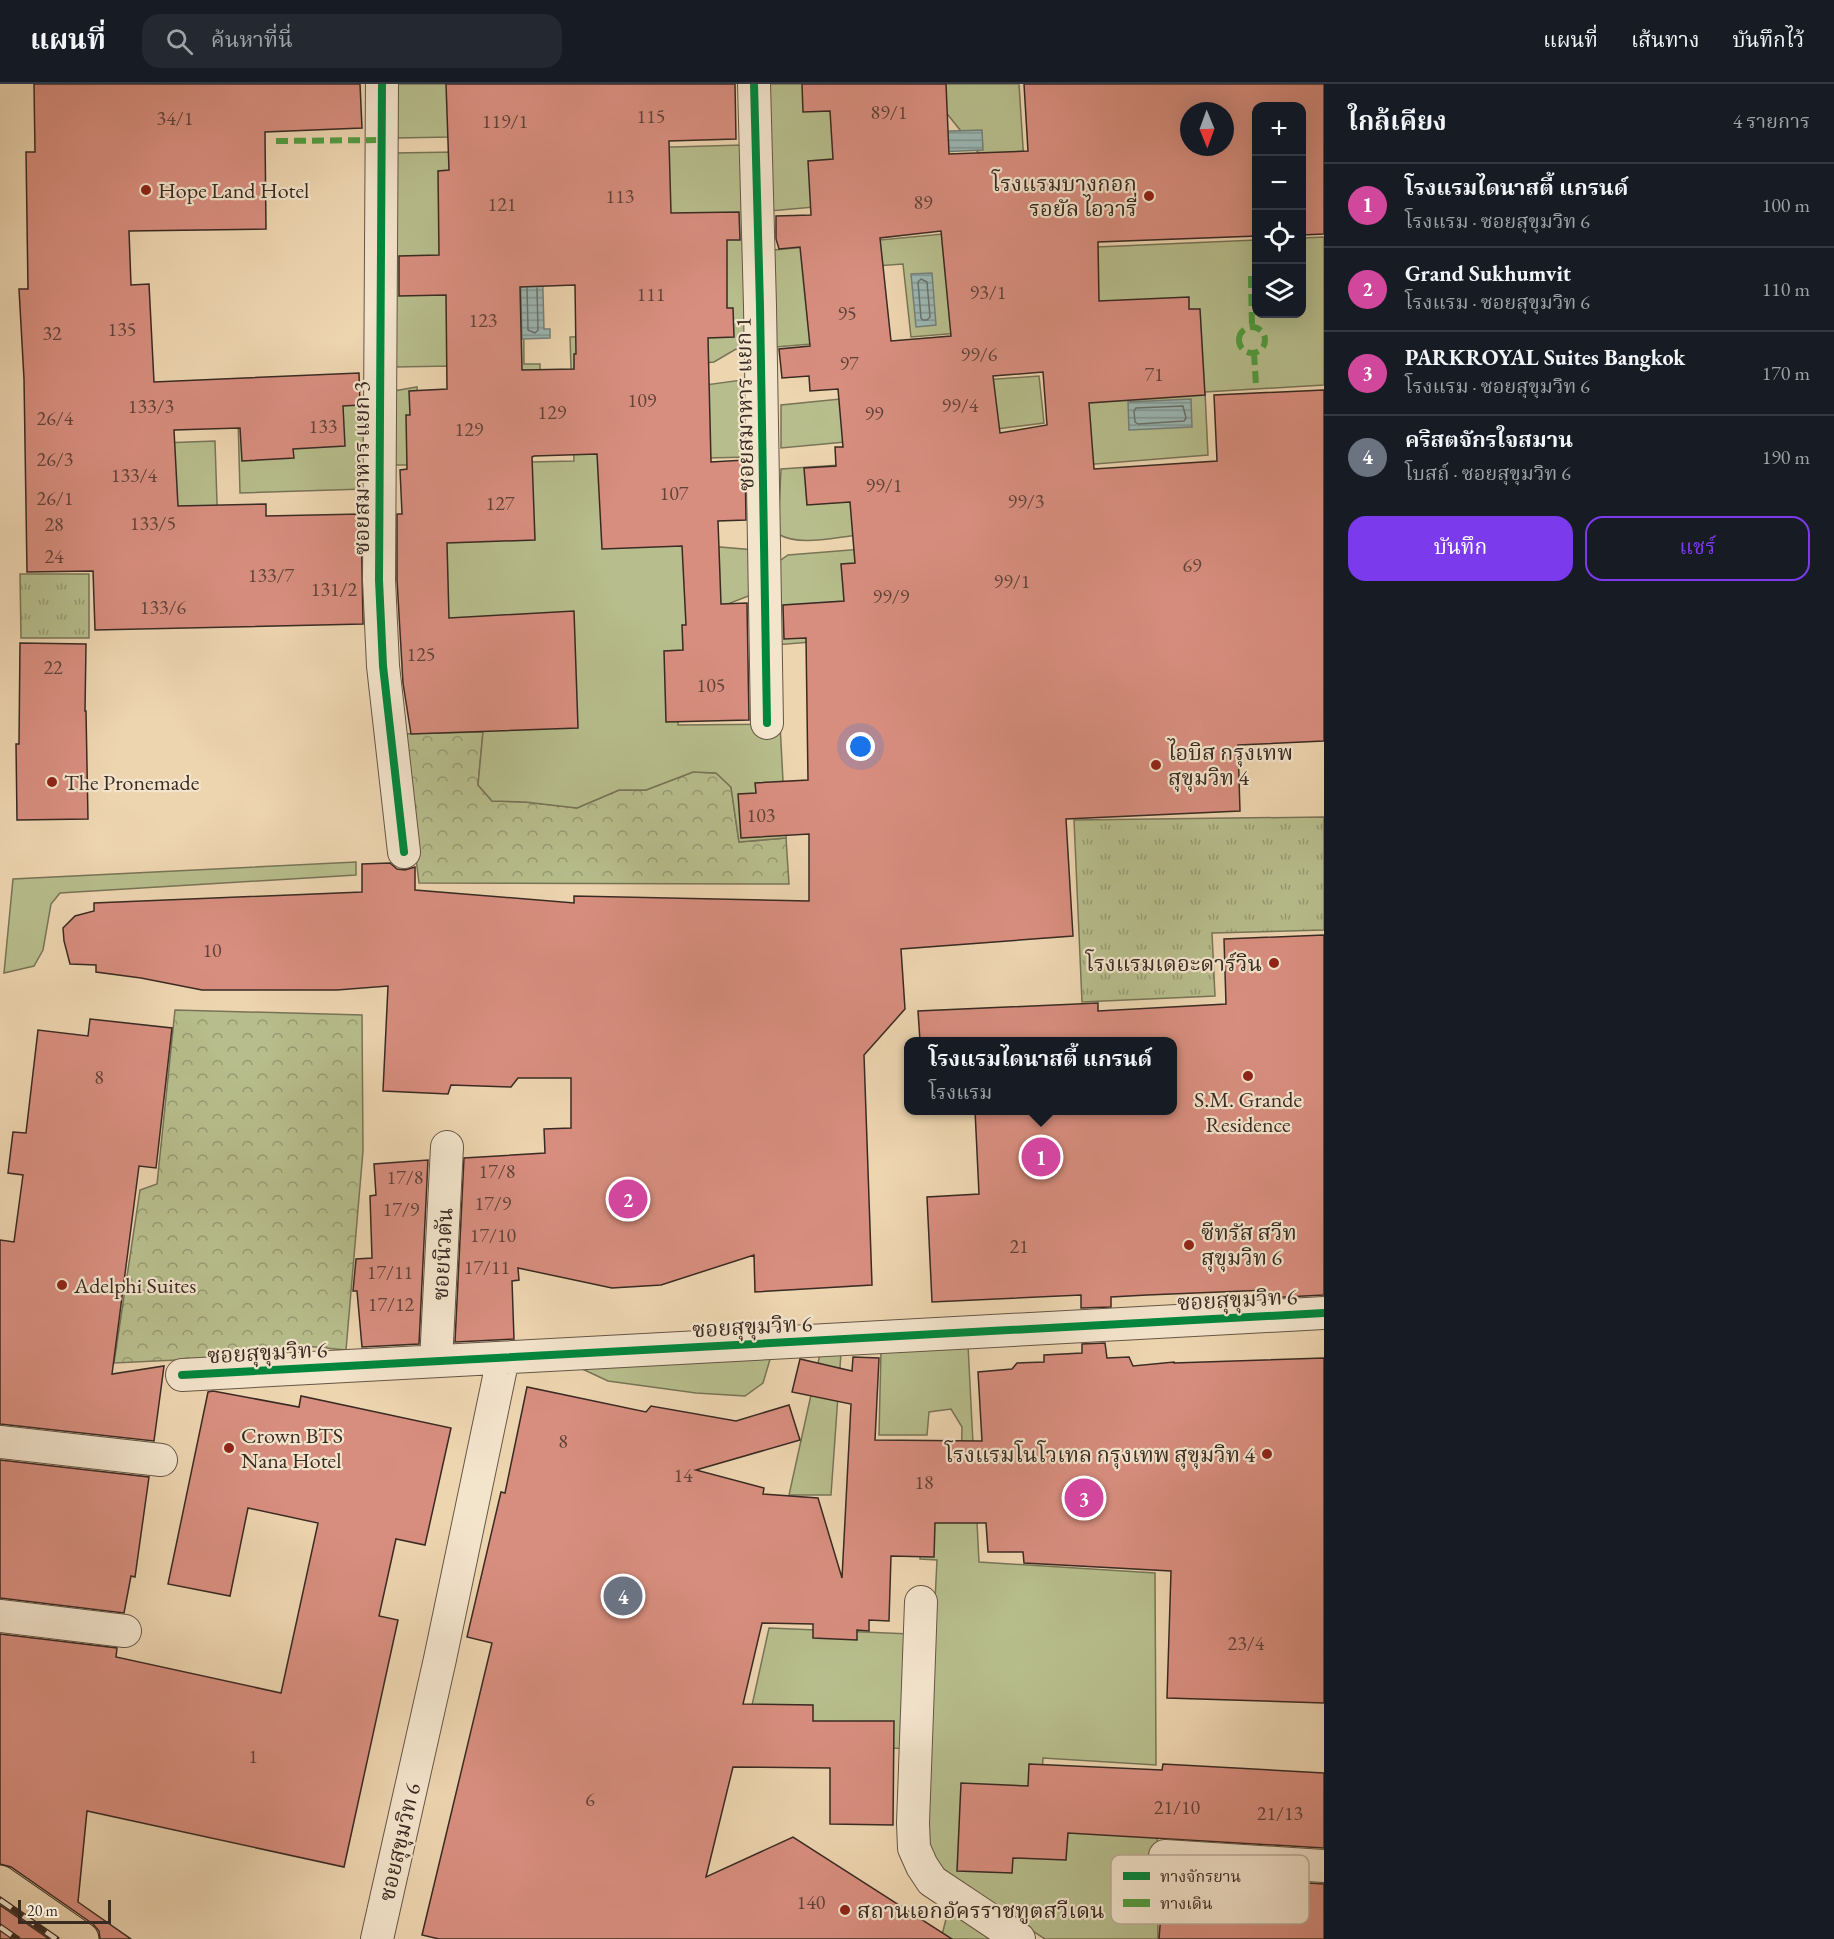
<!DOCTYPE html>
<html lang="th">
<meta charset="utf-8">
<style>
:root{--surface:#171b24;--page:#242831;--text:#f1f3f6;--muted:#9ea1a6;--line:#363941;--accent:#7c3aed}
body{margin:0;font-family:"EB Garamond","Noto Serif Thai",serif;background:var(--page);color:var(--text)}
.controls{position:absolute;right:18px;top:18px;display:grid;overflow:hidden;border-radius:12px;box-shadow:0 6px 24px #0002}
.controls button{width:54px;height:54px;display:grid;place-items:center;padding:0;border:0;border-bottom:2px solid var(--line);background:var(--surface);color:var(--text);font:30px sans-serif}
.compass{position:absolute;left:1180px;top:18px;width:54px;height:54px;border-radius:50%;background:var(--surface);box-shadow:0 6px 24px #0002;rotate:179deg}
.scale{position:absolute;left:18px;bottom:15px;width:93px;box-sizing:border-box;padding-left:6px;border:3px solid #392a22;border-top:0;font-size:16px;line-height:21px;white-space:nowrap;color:#392a22;-webkit-text-stroke:4px #f3e4cc;paint-order:stroke}
.you{position:absolute;left:861px;top:663px;width:21px;height:21px;margin:-15px;border:4px solid #fff;border-radius:50%;background:#1a73e8;box-shadow:0 0 0 9px #1a73e833}
.badge{display:grid;place-items:center;width:39px;height:39px;border-radius:50%;background:var(--accent);color:#fff;font-size:20px;font-weight:700}
.pin{position:absolute;translate:-50% -50%;border:3px solid #fff;box-shadow:0 2px 6px #0006}
.popup{position:absolute;left:904px;top:953px;width:273px;height:78px;box-sizing:border-box;display:grid;place-content:center;border-radius:12px;background:var(--surface);filter:drop-shadow(0 2px 4px #0005);font-size:20px;white-space:nowrap;color:var(--muted)}
.popup b{font-size:22px;color:var(--text)}
.popup::after{content:'';position:absolute;left:50%;top:100%;margin-left:-12px;border:12px solid transparent;border-top-color:var(--surface)}
.list{margin:0;padding:0;list-style:none}
h2{display:flex;justify-content:space-between;align-items:center;height:78px;margin:0;padding:0 24px;font-size:26px}
h2 small{font-size:20px;font-weight:400;color:var(--muted)}
.list li{display:grid;grid-template-columns:39px 1fr auto;gap:18px;align-items:center;box-sizing:border-box;height:84px;padding:0 24px;border-top:2px solid var(--line)}
.list b{display:block;font-size:22px;white-space:nowrap}
.list p{margin:0;font-size:20px;white-space:nowrap;color:var(--muted)}
.list em{font-size:20px;font-style:normal;color:var(--muted)}
.actions{display:flex;gap:12px;padding:18px 24px}
.actions a{flex:1;padding:14px 0;border:2px solid var(--accent);border-radius:18px;text-align:center;font-size:21px;color:var(--accent)}
.actions .main{background:var(--accent);color:#fff}
.icon{flex:none;width:33px;height:33px;fill:none;stroke:currentColor;stroke-width:2;stroke-linecap:round;stroke-linejoin:round}
.map{position:relative;flex:none;width:1324px;height:1855px;overflow:hidden}
header{display:flex;align-items:center;gap:36px;box-sizing:border-box;height:84px;padding:0 30px;background:var(--surface);border-bottom:2px solid var(--line)}
header strong{font-size:28px}
nav{display:flex;gap:33px;margin-inline-start:auto;font-size:21px}
.search{width:420px;height:54px;background:var(--page);display:flex;align-items:center;gap:15px;box-sizing:border-box;padding:0 21px;border-radius:18px;color:var(--muted);font-size:22px}
main{display:flex}
aside{flex:1;background:var(--surface)}
.map>svg:first-child{display:block}
</style>
<header>
<strong>แผนที่</strong>
<div class="search"><svg class="icon" aria-label="search" viewBox="0 0 24 24"><circle cx="10" cy="10" r="6"/><path d="M15 15l6 6"/></svg>ค้นหาที่นี่</div>
<nav><a>แผนที่</a><a>เส้นทาง</a><a>บันทึกไว้</a></nav>
</header>
<main>
<div class="map">
<svg width="1324" height="1855" viewBox="0 0 1324 1855">
<defs>
<pattern id="grass-tufts" width="24" height="20" patternUnits="userSpaceOnUse" patternTransform="scale(1.5)"><rect width="24" height="20" fill="#b7bd8c"/><path d="M3 7l-1-3M5 7V3M7 7l1-3M15 17l-1-3M17 17v-4M19 17l1-3" fill="none" stroke="#969a72"/></pattern>
<pattern id="forest-crowns" width="20" height="18" patternUnits="userSpaceOnUse" patternTransform="scale(1.5)"><rect width="20" height="18" fill="#b7bd8c"/><path d="M2 6a3 3 0 1 1 6 0M12 15a3 3 0 1 1 6 0" fill="none" stroke="#969a72"/></pattern>
<pattern id="water-rules" width="6" height="5" patternUnits="userSpaceOnUse" patternTransform="scale(1.5)"><rect width="6" height="5" fill="#9bb7b3"/><path d="M0 2.5h6" fill="none" stroke="#7f9591"/></pattern>
</defs>
<rect width="100%" height="100%" fill="#edd5b0"/>
<filter id="stains"><feTurbulence type="fractalNoise" baseFrequency=".00333" numOctaves="4"/><feColorMatrix values="0 0 0 0 .2 0 0 0 0 .09 0 0 0 0 .02 0 0 0 .5 -.17"/></filter>
<radialGradient id="worn" r=".72"><stop offset=".6" stop-color="#630" stop-opacity="0"/><stop offset="1" stop-color="#630" stop-opacity=".3"/></radialGradient>
<path fill="url(#grass-tufts)" stroke="#787457" stroke-width="1.5" d="M20,490H89V554H21Z
M1324,733V846L1212,849L1215,912L1082,918L1074,736Z"/>
<path fill="url(#forest-crowns)" stroke="#787457" stroke-width="1.5" d="M483,647L478,701L492,717L525,718L577,724L619,706H646L693,688L716,689L731,703L739,758L786,754L789,800L419,799L401,650Z
M175,926L362,931L363,1067L346,1266L294,1261L283,1271L114,1279L140,1106L157,1100Z"/>
<path fill="#b7bd8c" stroke="#787457" stroke-width="1.5" d="M397,0H450L451,53L395,54Z
M766,0H1019L1028,142L997,92L940,21L847,120L770,127Z
M743,61L748,265H736L714,278L686,281L691,303L749,295L751,373L615,376V454L755,466L756,509L687,536L678,641L780,640L786,754L739,758L731,703L716,689L693,688L646,706H619L577,724L525,718L492,717L478,701L483,648L437,649L440,380L574,377L570,253L724,249L566,66Z
M456,68L523,165L524,280H540V305L453,282L394,283V69Z
M964,148L971,248L911,253L903,180L820,186L823,259L776,263L774,166Z
M1324,153V301L1205,308L1208,371L1083,381L1074,164L1256,156V230H1302V154Z
M1039,292L1044,339L964,349L983,296Z
M417,303L419,381H394V307Z
M850,314L856,357L781,364V321Z
M363,316L364,405L240,409L238,334Z
M215,357L219,481L164,482L163,359Z
M854,380L860,451C835,453 800,463 778,450L781,385Z
M938,459L945,547L775,561L778,478L788,471Z
M356,778V791L60,809L51,820L43,866L34,882L4,889L13,795Z
M968,1261L979,1478L1155,1489L1156,1681L1043,1674L1039,1733L1157,1739L1158,1855H1045L953,1795L930,1773L923,1758L937,1476L920,1475L921,1434L960,1436L962,1343L951,1325L929,1328L927,1351H879L881,1266Z
M841,1269L831,1411H789L820,1270Z
M771,1272L763,1299L745,1312L696,1309L608,1297L578,1283Z
M769,1544L910,1550L906,1665L745,1653Z
M948,1827L990,1855H941Z"/>
<path fill="url(#water-rules)" stroke="#747f79" stroke-width="1.5" d="M982,46L983,66L892,70L891,49Z
M542,171L544,245H550V254L522,255L520,172Z
M932,189L936,241L916,243L911,190Z
M1191,315L1192,343L1129,346L1128,318Z"/>
<g fill="none" stroke-linecap="round" stroke-linejoin="round">
<path stroke="#6a706a" stroke-width="1.5" d="M921,195L927,198L930,233L927,236H923L921,234L918,198Z
M527,204L528,246L535,249L538,246L537,204
M1183,322L1186,334L1184,337L1138,340L1135,338L1134,327L1136,324Z"/>
</g>
<path fill="#d88e7f" stroke="#392a22" stroke-width="1.5" fill-rule="evenodd" d="M34,0H360L362,44L265,48L266,145L129,147L131,201L149,200L154,298L359,289L360,321L343,322L345,362L293,365L294,374L242,377L240,344L174,346L178,422L266,420V432L361,430L363,540L95,546L93,487L27,488L24,295L19,205H28L26,68H35Z
M446,0H735L736,55L669,57L671,129L739,128L740,156H727V224H733L734,253L708,254L711,378L745,376L746,436L718,437L721,520L747,519L749,636L666,638L664,567L683,566L682,541H686L682,462L602,465L597,370L534,372L532,373L535,456L447,459L449,534L574,527L578,644L411,650L403,599L397,496V430H402L400,386L407,385L406,331H410L409,307L447,305L446,211L399,212V172L439,171L438,87L449,86ZM575,201L576,270H574V285L522,286L520,203Z
M802,0H946L949,70L1028,67L1024,0H1324V150L1302,151V22H1257V152L1098,158L1099,217L1189,213V225H1200L1205,311L1089,319L1094,385L1217,377L1214,311L1324,306V657L1238,661L1240,727L1066,735L1073,852L901,865L905,925L864,971L872,1201L755,1208L754,1171L661,1201L612,1204L518,1184L519,1196L512,1197L514,1255L455,1258L464,1074L545,1069L544,1045L571,1044V994H518L511,1003L451,1001L448,1010L383,1007L388,902L337,906H202L141,894L96,888V881L70,880L64,857L63,844L75,832L94,827V819L362,808V780L390,779L397,785L405,786L415,783V806L574,819V812L809,817V750L741,754L738,710L756,709L755,699L808,696L806,554L784,555L783,521L844,517L841,480L855,479L850,418L807,421L804,384L836,382L835,363H843L838,305L810,307L809,292L782,294L779,265L810,262L800,163L779,165L776,155V132L811,131L808,77L833,75L830,27L803,28ZM1189,27H1225V63H1189ZM941,147L951,252L891,257L880,154ZM1043,288L1047,341L1000,349L993,292Z
M20,559L86,560L85,627H86L88,735L17,736L16,660H19Z
M1324,851V1211L1267,1214V1206L1147,1211L1111,1213V1223L1081,1224V1211L932,1218L927,1113L979,1110L975,1026H1173V957H920L918,927L1098,919V927L1226,920L1224,855Z
M90,935L172,944L156,1084L139,1082L112,1290L164,1282L154,1357L0,1340V1156L14,1158L23,1091L8,1089L13,1048L26,1049L38,946L88,952Z
M428,1076L419,1260L362,1263L357,1207H353L356,1175L372,1174L370,1112L376,1111L374,1080Z
M1105,1259L1107,1274L1129,1273L1133,1282L1174,1278V1279L1324,1274V1619L1167,1614L1171,1487L1024,1479L1023,1468H988L986,1439H935L934,1473L891,1472L889,1537L869,1536V1547L857,1546V1556L813,1554V1540L762,1539L743,1620L813,1621V1637H894L893,1741L830,1740V1684L733,1683L706,1793L793,1753L952,1855H439L422,1851L492,1559L467,1553L501,1408L505,1409L527,1303L646,1328L651,1322L736,1337L789,1321L800,1356L696,1386L764,1404L763,1410L818,1414L842,1494L851,1320L792,1308L800,1275L852,1287L853,1273L879,1274L875,1356L982,1357L978,1288L1012,1285L1017,1279L1044,1278V1271L1082,1269V1260Z
M213,1307L299,1323L301,1312L451,1344L425,1461L396,1455L379,1532L398,1536L344,1783L87,1727L78,1818L131,1855H100L99,1847L93,1840L11,1783L0,1780V1550L117,1564L116,1573L281,1609L318,1439L248,1424L230,1512L168,1500L208,1308Z
M0,1376L149,1393L135,1493L131,1492L124,1529L0,1514Z
M1029,1680L1162,1686L1163,1680L1324,1689V1764L1068,1749L1066,1776L1013,1774L1012,1789L957,1787L961,1699L1028,1702Z
M1164,1790L1324,1800V1855H1159Z
M0,1821L49,1855H0Z"/>
<g fill="none" stroke-linecap="round" stroke-linejoin="round">
<g stroke="#665546" stroke-width="34">
<path id="street" d="M382,0L379,496L383,582L404,768
M754,0L760,222L767,639
M436,1277L447,1063
M182,1291L1324,1229
M0,1358L161,1376
M921,1518L913,1739L914,1764L922,1782L932,1797L1019,1855
M0,1532L125,1547
M1165,1772L1324,1782
M377,1855L440,1575L503,1274"/>
</g>
<g stroke="#392a22" stroke-width="35">
<path id="primary" d="M0,1798L82,1855"/>
</g>
<use href="#street" stroke="#f3e4cc" stroke-width="32"/>
<use href="#primary" stroke="#edd5b0" stroke-width="33"/>
<g stroke="#392a22" stroke-width="7">
<path id="rail" d="M0,1816L56,1855
M0,1843L17,1855"/>
</g>
<use href="#rail" stroke="#f3e4cc" stroke-width="4.5" stroke-dasharray="14" stroke-linecap="butt"/>
<path stroke="#529c40" stroke-width="6" stroke-dasharray="12 6" stroke-linecap="butt" d="M276,57L381,56
M1251,192L1252,243
M1239 256a13 13 0 1 1 26 0a13 13 0 1 1-26 0Z
M1254,269L1256,301"/>
<g stroke="#f3e4cc" stroke-width="11">
<path id="cycleway" d="M382,0L379,496L383,582L404,768
M754,0L760,222L767,639
M182,1291L1324,1229"/>
</g>
<use href="#cycleway" stroke="#00873e" stroke-width="8"/>
</g>
<g fill="#8f2418" stroke="#f3e4cc" stroke-width="2">
<circle cx="146" cy="106" r="6"/>
<circle cx="1149" cy="112" r="6"/>
<circle cx="1156" cy="681" r="6"/>
<circle cx="52" cy="698" r="6"/>
<circle cx="1274" cy="879" r="6"/>
<circle cx="1248" cy="992" r="6"/>
<circle cx="1189" cy="1161" r="6"/>
<circle cx="62" cy="1201" r="6"/>
<circle cx="229" cy="1364" r="6"/>
<circle cx="1267" cy="1370" r="6"/>
<circle cx="845" cy="1826" r="6"/>
</g>
<g text-anchor="middle" stroke-width="4.5" stroke-linejoin="round" paint-order="stroke">
<g font-size="20" fill="#614339">
<text x="889" y="35">89/1</text>
<text x="651" y="39">115</text>
<text x="175" y="41">34/1</text>
<text x="505" y="44">119/1</text>
<text x="620" y="119">113</text>
<text x="923" y="125">89</text>
<text x="502" y="127">121</text>
<text x="988" y="215">93/1</text>
<text x="651" y="217">111</text>
<text x="847" y="236">95</text>
<text x="483" y="243">123</text>
<text x="122" y="252">135</text>
<text x="52" y="256">32</text>
<text x="979" y="277">99/6</text>
<text x="849" y="286">97</text>
<text x="1154" y="297">71</text>
<text x="642" y="323">109</text>
<text x="960" y="328">99/4</text>
<text x="151" y="329">133/3</text>
<text x="552" y="335">129</text>
<text x="874" y="336">99</text>
<text x="55" y="341">26/4</text>
<text x="323" y="349">133</text>
<text x="469" y="352">129</text>
<text x="55" y="382">26/3</text>
<text x="134" y="398">133/4</text>
<text x="884" y="408">99/1</text>
<text x="674" y="416">107</text>
<text x="55" y="421">26/1</text>
<text x="1026" y="424">99/3</text>
<text x="500" y="426">127</text>
<text x="153" y="446">133/5</text>
<text x="54" y="447">28</text>
<text x="54" y="479">24</text>
<text x="1192" y="488">69</text>
<text x="271" y="498">133/7</text>
<text x="1012" y="504">99/1</text>
<text x="334" y="512">131/2</text>
<text x="891" y="519">99/9</text>
<text x="163" y="530">133/6</text>
<text x="421" y="577">125</text>
<text x="53" y="590">22</text>
<text x="711" y="608">105</text>
<text x="761" y="738">103</text>
<text x="212" y="873">10</text>
<text x="99" y="1000">8</text>
<text x="497" y="1094">17/8</text>
<text x="405" y="1100">17/8</text>
<text x="493" y="1126">17/9</text>
<text x="401" y="1132">17/9</text>
<text x="493" y="1158">17/10</text>
<text x="1019" y="1169">21</text>
<text x="487" y="1190">17/11</text>
<text x="390" y="1195">17/11</text>
<text x="391" y="1227">17/12</text>
<text x="563" y="1364">8</text>
<text x="683" y="1398">14</text>
<text x="924" y="1405">18</text>
<text x="1246" y="1566">23/4</text>
<text x="253" y="1679">1</text>
<text x="590" y="1722">6</text>
<text x="1177" y="1730">21/10</text>
<text x="1280" y="1736">21/13</text>
<text x="811" y="1825">140</text>
</g>
<g font-size="22" fill="#392a22" stroke="#f3e4cc" text-anchor="start">
<text x="1137" y="107" text-anchor="end">โรงแรมบางกอก<tspan x="1137" dy="25">รอยัล ไอวารี่</tspan></text>
<text x="158" y="114">Hope Land Hotel</text>
<text x="1168" y="676">ไอบิส กรุงเทพ<tspan x="1168" dy="25">สุขุมวิท 4</tspan></text>
<text x="64" y="706">The Pronemade</text>
<text x="1262" y="887" text-anchor="end">โรงแรมเดอะดาร์วิน</text>
<text x="1248" y="1023" text-anchor="middle">S.M. Grande<tspan x="1248" dy="25">Residence</tspan></text>
<text x="1201" y="1156">ซีทรัส สวีท<tspan x="1201" dy="25">สุขุมวิท 6</tspan></text>
<text x="74" y="1209">Adelphi Suites</text>
<text x="241" y="1359">Crown BTS<tspan x="241" dy="25">Nana Hotel</tspan></text>
<text x="1255" y="1378" text-anchor="end">โรงแรมโนโวเทล กรุงเทพ สุขุมวิท 4</text>
<text x="857" y="1834">สถานเอกอัครราชทูตสวีเดน</text>
</g>
<g font-size="22" fill="#392a22" stroke="#f3e4cc">
<text transform="translate(744 320) rotate(-91)" y="8">ซอยสมาหาร แยก 1</text>
<text transform="translate(361 384) rotate(-90)" y="8">ซอยสมาหาร แยก 3</text>
<text transform="translate(442 1170) rotate(-87)" y="8">ซอยนิวตัน</text>
<text transform="translate(1237 1215) rotate(-3)" y="8">ซอยสุขุมวิท 6</text>
<text transform="translate(752 1242) rotate(-3)" y="8">ซอยสุขุมวิท 6</text>
<text transform="translate(267 1268) rotate(-3)" y="8">ซอยสุขุมวิท 6</text>
<text transform="translate(399 1758) rotate(-77)" y="8">ซอยสุขุมวิท 6</text>
</g>
</g>
<rect x="1111" y="1771" width="198" height="69" rx="9" fill="#f3e4cc" stroke="#bbac99" stroke-width="1.5"/>
<rect x="1123" y="1788" width="27" height="8" fill="#00873e"/>
<rect x="1123" y="1815" width="27" height="8" fill="#529c40"/>
<g font-size="16" fill="#392a22">
<text x="1160" y="1798">ทางจักรยาน</text>
<text x="1160" y="1825">ทางเดิน</text>
</g>
<rect width="100%" height="100%" filter="url(#stains)"/>
<rect width="100%" height="100%" fill="url(#worn)"/>
</svg>
<div class="controls">
<button>+</button>
<button>−</button>
<button><svg class="icon" aria-label="locate" viewBox="0 0 24 24"><circle cx="12" cy="12" r="6"/><path d="M12 2v4M12 18v4M2 12h4M18 12h4"/></svg></button>
<button><svg class="icon" aria-label="layers" viewBox="0 0 24 24"><path d="M12 4l9 5-9 5-9-5zM3 14l9 5 9-5"/></svg></button>
</div>
<svg class="compass" viewBox="-18 -18 36 36"><path d="M0-13l5 13h-10z" fill="#e53935"/><path d="M0 13l5-13h-10z" fill="#9ea1a6"/></svg>
<div class="scale">20 m</div>
<div class="you"></div>
<div class="pin badge" style="left:1041px;top:1073px;background:#d1479c">1</div>
<div class="popup"><b>โรงแรมไดนาสตี้ แกรนด์</b>โรงแรม</div>
<div class="pin badge" style="left:628px;top:1115px;background:#d1479c">2</div>
<div class="pin badge" style="left:1084px;top:1414px;background:#d1479c">3</div>
<div class="pin badge" style="left:623px;top:1512px;background:#6b7280">4</div>
</div>
<aside>
<h2>ใกล้เคียง<small>4 รายการ</small></h2>
<ul class="list">
<li><span class="badge" style="background:#d1479c">1</span><div><b>โรงแรมไดนาสตี้ แกรนด์</b><p>โรงแรม · ซอยสุขุมวิท 6</p></div><em>100 m</em></li>
<li><span class="badge" style="background:#d1479c">2</span><div><b>Grand Sukhumvit</b><p>โรงแรม · ซอยสุขุมวิท 6</p></div><em>110 m</em></li>
<li><span class="badge" style="background:#d1479c">3</span><div><b>PARKROYAL Suites Bangkok</b><p>โรงแรม · ซอยสุขุมวิท 6</p></div><em>170 m</em></li>
<li><span class="badge" style="background:#6b7280">4</span><div><b>คริสตจักรใจสมาน</b><p>โบสถ์ · ซอยสุขุมวิท 6</p></div><em>190 m</em></li>
</ul>
<div class="actions"><a class="main">บันทึก</a><a>แชร์</a></div>
</aside>
</main>
